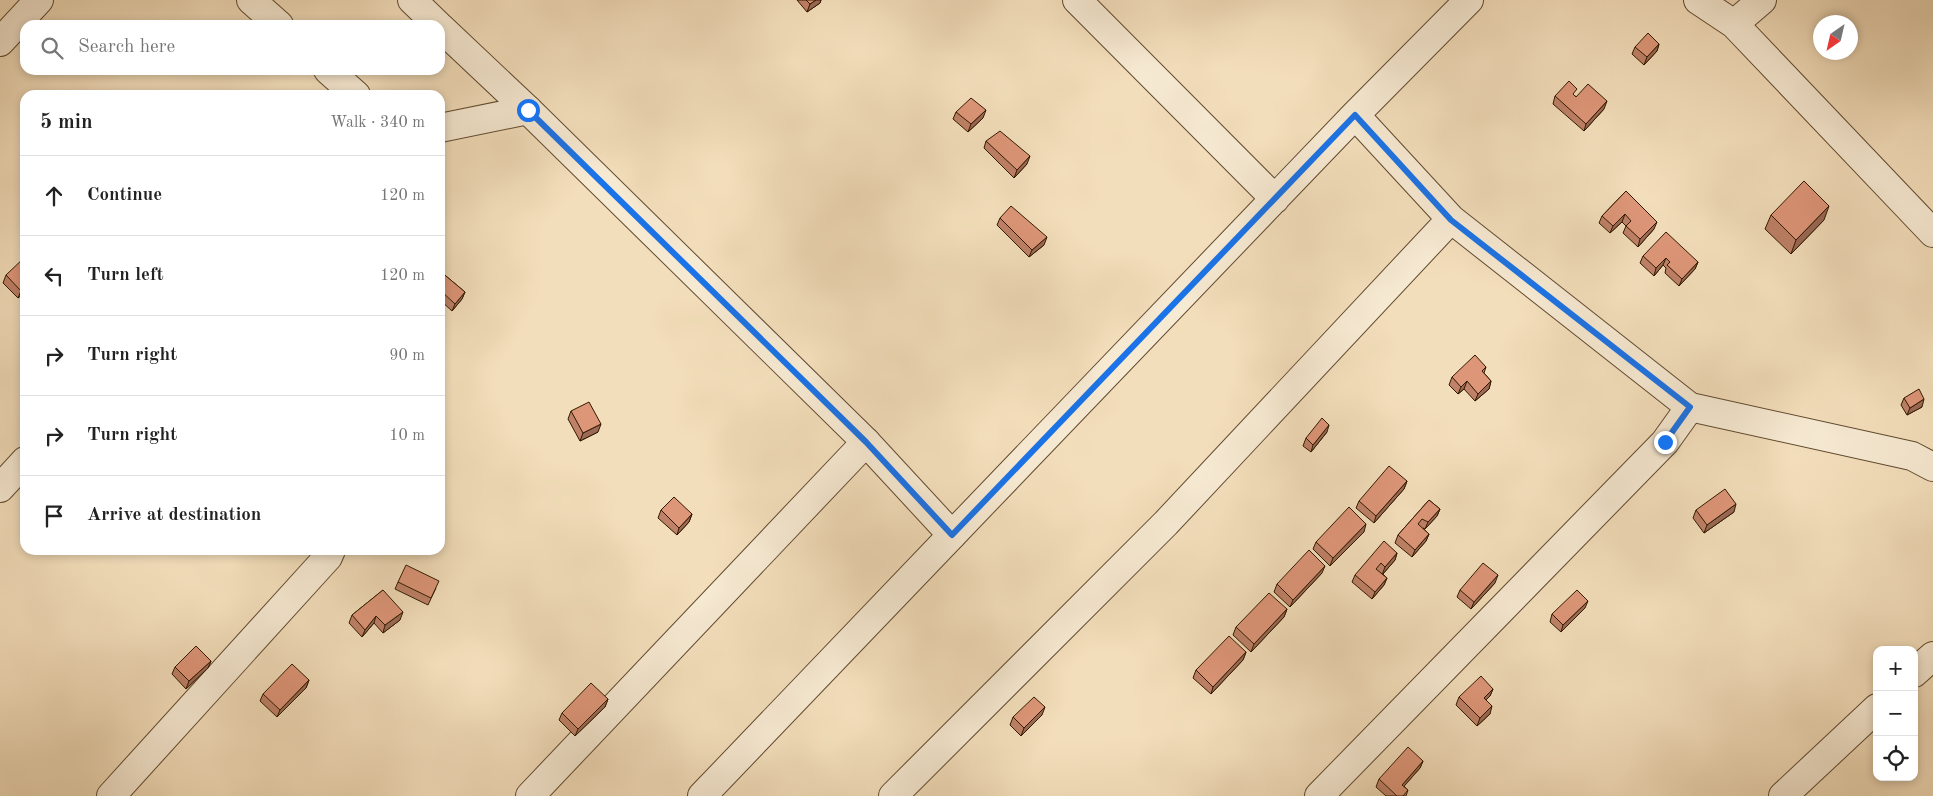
<!DOCTYPE html>
<meta charset="utf-8">
<style>
:root{--surface:#fff;--page:#f2f2f2;--text:#222;--muted:#767676;--line:#e0e0e0}
body{margin:0;font-family:"Old Standard TT",serif;background:var(--page);color:var(--text)}
.controls{position:absolute;right:15px;bottom:15px;display:grid;overflow:hidden;border-radius:10px;box-shadow:0 2px 8px #0003}
.controls button{width:45px;height:45px;display:grid;place-items:center;padding:0;border:0;border-bottom:1px solid var(--line);background:var(--surface);color:var(--text);font:25px sans-serif}
.compass{position:absolute;left:1813px;top:15px;width:45px;height:45px;border-radius:50%;background:var(--surface);box-shadow:0 2px 8px #0003;rotate:214deg}
.stop{position:absolute;width:15px;height:15px;margin:-11px;border:4px solid #1a73e8;border-radius:50%;background:#fff}
.stop.end{background:#1a73e8;border-color:#fff;box-shadow:0 1px 5px #0008}
.list{margin:0;padding:0;list-style:none}
h2{display:flex;justify-content:space-between;align-items:center;height:65px;margin:0;padding:0 20px;font-size:21px}
h2 small{font-size:16px;font-weight:400;color:var(--muted)}
.list li{display:grid;grid-template-columns:32px 1fr auto;gap:15px;align-items:center;box-sizing:border-box;height:80px;padding:0 20px;border-top:1px solid var(--line)}
.list b{display:block;font-size:19px;white-space:nowrap}
.list em{font-size:16px;font-style:normal;color:var(--muted)}
.icon{flex:none;width:28px;height:28px;fill:none;stroke:currentColor;stroke-width:2;stroke-linecap:round;stroke-linejoin:round}
.map{position:relative;flex:none;width:1933px;height:796px;overflow:hidden}
.search{position:absolute;background:var(--surface);box-shadow:0 2px 8px #0003;left:20px;top:20px;width:425px;height:55px;display:flex;align-items:center;gap:12px;box-sizing:border-box;padding:0 18px;border-radius:15px;color:var(--muted);font-size:19px}
.panel{position:absolute;background:var(--surface);box-shadow:0 2px 8px #0003;left:20px;top:90px;width:425px;height:465px;border-radius:15px}
.map>svg:first-child{display:block}
</style>
<div class="map">
<svg width="1933" height="796" viewBox="0 0 1933 796">
<rect width="100%" height="100%" fill="#f3debb"/>
<filter id="stains"><feTurbulence type="fractalNoise" baseFrequency=".004" numOctaves="4"/><feColorMatrix values="0 0 0 0 .2 0 0 0 0 .09 0 0 0 0 .02 0 0 0 .5 -.17"/></filter>
<radialGradient id="worn" r=".72"><stop offset=".6" stop-color="#630" stop-opacity="0"/><stop offset="1" stop-color="#630" stop-opacity=".3"/></radialGradient>
<g fill="none" stroke-linecap="round" stroke-linejoin="round">
<g stroke="#614a2f" stroke-width="30">
<path id="minor" d="M251,0L279,25
M1077,0L1275,199
M1698,0L1734,24L1762,0
M1734,24L1933,233
M0,42L39,0
M328,70L356,95
M440,128L528,110
M1690,407L1912,456L1933,467
M0,488L25,461
M952,535L1355,115L1469,0
M1914,673L1933,656
M111,796L328,557L331,550
M530,796L866,442
M893,796L1166,523L1451,219
M1319,796L1665,442L1690,407L1451,219L1355,115
M1783,796L1877,708"/>
</g>
<g stroke="#614a2f" stroke-width="30">
<path id="tertiary" d="M412,0L438,25
M440,27L528,110L866,442L952,535L702,796"/>
</g>
<use href="#minor" stroke="#f7ead3" stroke-width="28"/>
<use href="#tertiary" stroke="#f7ead3" stroke-width="28"/>
</g>
<path fill="#bf8168" stroke="#301900" d="M797,0H821L820,3L807,12Z
M1659,44L1657,51L1644,65L1632,54L1635,47Z
M1555,96H1575L1604,109L1584,131L1553,104Z
M956,112L983,118L968,132L953,119Z
M986,141L1027,164L1014,178L984,148Z
M1626,191L1654,229L1638,247L1623,233L1626,226L1622,222L1610,233L1599,223L1602,216Z
M1771,215L1824,220L1791,254L1765,229Z
M1000,218L1044,245L1029,257L997,225Z
M1643,256L1698,262L1695,269L1679,286L1665,273L1666,268L1663,265L1654,276L1640,263Z
M440,271L465,292L462,299L452,311L440,300Z
M6,275L25,292L18,298L3,283Z
M1486,367L1484,373L1491,381L1489,389L1475,401L1464,389L1458,394L1449,385L1452,377Z
M1904,398L1922,407L1907,415L1901,405Z
M571,411L598,432L580,441L568,419Z
M1327,432L1311,452L1303,446L1306,438Z
M1407,481L1404,489L1374,523L1356,508L1359,501Z
M1429,500L1440,509L1437,516L1425,529L1423,528L1429,534L1426,541L1412,557L1395,543L1398,535Z
M661,510L692,514L689,522L677,535L658,518Z
M1696,510L1734,512L1704,533L1693,518Z
M1364,532L1330,566L1313,549L1316,542Z
M1397,553L1395,560L1383,574L1387,578L1384,585L1372,599L1352,582L1355,575Z
M1322,573L1290,607L1274,592L1277,584Z
M398,582L436,588L428,605L395,589Z
M1495,583L1471,609L1457,597L1460,590Z
M383,590L400,620L383,633L374,623L362,637L349,623L352,615Z
M1585,608L1561,632L1550,622L1552,614Z
M1287,609L1284,617L1251,652L1233,635L1236,627Z
M1246,652L1243,660L1211,694L1193,678L1196,670Z
M211,661L208,668L186,689L172,674L175,667Z
M309,680L306,688L277,717L260,701L263,694Z
M1493,689L1490,696L1486,700L1490,714L1477,726L1456,705L1459,697Z
M608,699L605,707L575,736L559,720L562,713Z
M1042,715L1021,736L1010,725L1013,717Z
M1423,761L1420,768L1404,786L1408,790L1406,796H1386L1376,787L1379,779Z"/>
<path fill="#9b6955" stroke="#301900" d="M816,0H821L820,3L807,12L810,4Z
M1659,44L1657,51L1644,65L1647,57Z
M1607,101L1604,109L1584,131L1586,124Z
M986,110L983,118L968,132L971,124Z
M1030,156L1027,164L1014,178L1017,170Z
M1829,206L1824,220L1791,254L1796,240Z
M1625,214L1622,222L1610,233L1613,226Z
M1657,222L1654,229L1638,247L1640,239Z
M1047,237L1044,245L1029,257L1032,250Z
M1666,258L1663,265L1654,276L1656,268Z
M1698,262L1695,269L1679,286L1682,279Z
M25,287V292L18,298L21,291Z
M465,292L462,299L452,311L455,304Z
M1467,381L1464,389L1458,394L1461,387Z
M1491,381L1489,389L1475,401L1478,394Z
M1924,399L1922,407L1907,415L1910,408Z
M601,424L598,432L580,441L583,433Z
M1329,425L1327,432L1311,452L1313,445Z
M1407,481L1404,489L1374,523L1376,516Z
M1736,504L1734,512L1704,533L1707,525Z
M1440,509L1437,516L1425,529L1428,522Z
M692,514L689,522L677,535L679,528Z
M1366,524L1364,532L1330,566L1333,558Z
M1429,534L1426,541L1412,557L1415,550Z
M1397,553L1395,560L1382,575L1385,567Z
M1325,566L1322,573L1290,607L1293,600Z
M1498,575L1495,583L1471,609L1474,602Z
M1387,578L1384,585L1372,599L1375,592Z
M1588,601L1585,608L1561,632L1563,625Z
M1287,609L1284,617L1251,652L1254,644Z
M403,612L400,620L383,633L385,625Z
M376,616L374,623L362,637L365,630Z
M1246,652L1243,660L1211,694L1213,687Z
M211,661L208,668L186,689L189,681Z
M309,680L306,688L277,717L280,710Z
M1493,689L1490,696L1481,705L1484,698Z
M608,699L605,707L575,736L578,729Z
M1492,706L1490,714L1477,726L1480,718Z
M1045,707L1042,715L1021,736L1024,728Z
M1423,761L1420,768L1399,792L1402,785Z"/>
<path fill="#de9679" stroke="#301900" d="M806,0H816L810,4Z
M1648,33L1659,44L1647,57L1635,47Z
M1569,81L1577,89L1573,94L1576,97L1588,84L1607,101L1586,124L1555,96Z
M971,98L986,110L971,124L956,112Z
M1000,131L1030,156L1017,170L986,141Z
M1804,181L1829,206L1796,240L1771,215Z
M1626,191L1657,222L1640,239L1626,226L1631,221L1625,214L1613,226L1602,216Z
M1011,206L1047,237L1032,250L1000,218Z
M1666,232L1698,262L1682,279L1667,265L1670,262L1666,258L1656,268L1643,256Z
M25,257V287L21,291L6,275Z
M440,271L465,292L455,304L440,290Z
M1475,355L1486,367L1482,371L1491,381L1478,394L1467,381L1461,387L1452,377Z
M1919,389L1924,399L1910,408L1904,398Z
M589,402L601,424L583,433L571,411Z
M1322,418L1329,425L1313,445L1306,438Z
M1389,466L1407,481L1376,516L1359,501Z
M1725,489L1736,504L1707,525L1696,510Z
M674,497L692,514L679,528L661,510Z
M1429,500L1440,509L1428,522L1422,519L1418,524L1429,534L1415,550L1398,535Z
M1349,507L1366,524L1333,558L1316,542Z
M1384,541L1397,553L1385,567L1381,563L1376,569L1387,578L1375,592L1355,575Z
M1309,550L1325,566L1293,600L1277,584Z
M1483,563L1498,575L1474,602L1460,590Z
M406,565L439,581L431,598L398,582Z
M383,590L403,612L385,625L376,616L365,630L352,615Z
M1577,590L1588,601L1563,625L1552,614Z
M1269,593L1287,609L1254,644L1236,627Z
M1229,636L1246,652L1213,687L1196,670Z
M196,646L211,661L189,681L175,667Z
M292,664L309,680L280,710L263,694Z
M1481,676L1493,689L1484,698L1492,706L1480,718L1459,697Z
M591,683L608,699L578,729L562,713Z
M1034,697L1045,707L1024,728L1013,717Z
M1408,747L1423,761L1402,785L1408,790L1403,796H1397L1379,779Z"/>
<g fill="none" stroke-linecap="round" stroke-linejoin="round">
<path stroke="#1a73e8" stroke-width="6" d="M528,110L866,442L952,535L1355,115L1451,220L1690,407L1665,442"/>
</g>
<rect width="100%" height="100%" filter="url(#stains)"/>
<rect width="100%" height="100%" fill="url(#worn)"/>
</svg>
<div class="controls">
<button>+</button>
<button>−</button>
<button><svg class="icon" aria-label="locate" viewBox="0 0 24 24"><circle cx="12" cy="12" r="6"/><path d="M12 2v4M12 18v4M2 12h4M18 12h4"/></svg></button>
</div>
<svg class="compass" viewBox="-18 -18 36 36"><path d="M0-13l5 13h-10z" fill="#e53935"/><path d="M0 13l5-13h-10z" fill="#767676"/></svg>
<div class="stop" style="left:528px;top:110px"></div>
<div class="stop end" style="left:1665px;top:442px"></div>
<div class="search"><svg class="icon" aria-label="search" viewBox="0 0 24 24"><circle cx="10" cy="10" r="6"/><path d="M15 15l6 6"/></svg>Search here</div>
<section class="panel">
<h2>5 min<small>Walk · 340 m</small></h2>
<ul class="list">
<li><svg class="icon" aria-label="ahead" viewBox="0 0 24 24"><path d="M12 20V5M6 11l6-6 6 6"/></svg><div><b>Continue</b></div><em>120 m</em></li>
<li><svg class="icon" aria-label="left" viewBox="0 0 24 24"><path d="M17 20v-9H6M10 6l-5 5 5 5"/></svg><div><b>Turn left</b></div><em>120 m</em></li>
<li><svg class="icon" aria-label="right" viewBox="0 0 24 24"><path d="M7 20v-9h11M14 6l5 5-5 5"/></svg><div><b>Turn right</b></div><em>90 m</em></li>
<li><svg class="icon" aria-label="right" viewBox="0 0 24 24"><path d="M7 20v-9h11M14 6l5 5-5 5"/></svg><div><b>Turn right</b></div><em>10 m</em></li>
<li><svg class="icon" aria-label="arrive" viewBox="0 0 24 24"><path d="M6 21V4h12l-3 4 3 4H6"/></svg><div><b>Arrive at destination</b></div></li>
</ul>
</section>
</div>
